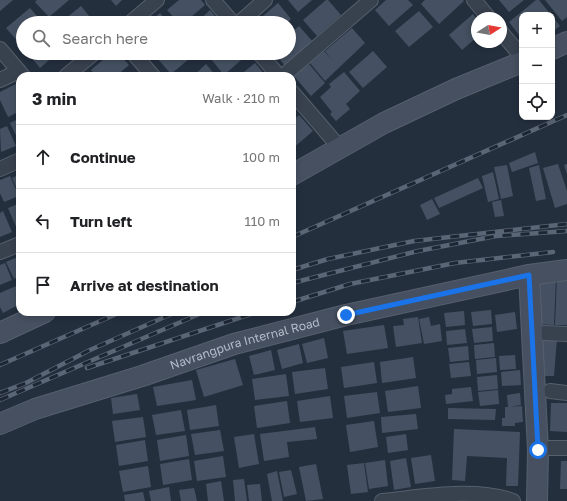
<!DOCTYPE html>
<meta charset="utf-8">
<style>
:root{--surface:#fff;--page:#f6f6f6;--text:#202124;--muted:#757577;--line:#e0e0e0}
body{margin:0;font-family:"Golos Text",sans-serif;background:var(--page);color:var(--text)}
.controls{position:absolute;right:12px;top:12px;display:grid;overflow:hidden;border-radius:8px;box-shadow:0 2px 6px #0003}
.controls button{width:36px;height:36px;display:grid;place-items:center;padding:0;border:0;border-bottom:1px solid var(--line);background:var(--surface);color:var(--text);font:20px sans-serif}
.compass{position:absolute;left:471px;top:12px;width:36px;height:36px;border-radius:50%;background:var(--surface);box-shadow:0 2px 6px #0003;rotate:79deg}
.stop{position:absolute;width:12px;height:12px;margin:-9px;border:3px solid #1a73e8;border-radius:50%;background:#fff}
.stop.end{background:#1a73e8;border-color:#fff;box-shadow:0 1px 4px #0008}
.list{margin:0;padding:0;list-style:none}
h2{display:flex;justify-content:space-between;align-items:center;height:52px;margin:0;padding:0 16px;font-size:17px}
h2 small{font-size:13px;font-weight:400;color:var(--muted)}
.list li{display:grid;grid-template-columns:26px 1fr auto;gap:12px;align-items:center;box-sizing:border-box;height:64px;padding:0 16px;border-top:1px solid var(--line)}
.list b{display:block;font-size:15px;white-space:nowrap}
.list em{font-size:13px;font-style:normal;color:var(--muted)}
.icon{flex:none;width:22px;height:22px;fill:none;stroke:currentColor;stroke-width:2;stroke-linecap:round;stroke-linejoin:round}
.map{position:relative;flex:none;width:567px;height:501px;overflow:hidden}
.search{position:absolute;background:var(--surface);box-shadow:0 2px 6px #0003;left:16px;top:16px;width:280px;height:44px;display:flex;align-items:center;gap:10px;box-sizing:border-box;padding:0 14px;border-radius:22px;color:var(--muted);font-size:15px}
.panel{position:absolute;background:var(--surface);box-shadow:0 2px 6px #0003;left:16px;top:72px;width:280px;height:244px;border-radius:12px}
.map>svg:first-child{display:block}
</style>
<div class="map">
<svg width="567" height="501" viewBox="0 0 567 501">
<rect width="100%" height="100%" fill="#242f3e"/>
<path fill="#455162" d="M0,0H13L0,11Z
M37,0H69L49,17L35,2Z
M111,0H122L116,6Z
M179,0H201L205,5L184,23H179L167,10Z
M288,0H312L298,12Z
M326,0H328L341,15L317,36L303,20Z
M386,0H408L413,5L389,26L375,10Z
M425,0H463L464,1L439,24L421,4Z
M499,0H524L509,12Z
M536,0H539L551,15H522V39L509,22Z
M545,0H567V17L562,21Z
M278,3L291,19L287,23H255Z
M81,6L94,22L92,23H60Z
M30,8L43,23H23V41L20,44L6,28Z
M210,10L221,23H196Z
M419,11L433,27L409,47L395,31Z
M160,13L169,23H148Z
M473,14L477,19V37L462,50L449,35Z
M552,16L560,26L552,32Z
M299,26L313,42L285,66L275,53H289V35Z
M352,28L365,43L325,81L310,63L324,51L332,60L325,51Z
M373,51L387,67L363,88L349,72Z
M28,53H57L40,68Z
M111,53H118L129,65L116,76H96L91,70Z
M164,53H194L195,54L171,74L157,58Z
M218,53H247L248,54L224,75L211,59Z
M255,63L266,76H239Z
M206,64L216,76H193Z
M309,64L325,83L311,96L294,76Z
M344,72L360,91L346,104L350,109L336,121L330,114L332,112L320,97L331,87L329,84Z
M16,84L20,94V111L8,117L0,100V92Z
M299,115L313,131L292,149V121Z
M20,118V144L10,123Z
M7,126L16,146L1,152L0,129Z
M535,152L538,163L512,172L509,163Z
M558,164L567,191V204L555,208L543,168Z
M567,164V174L564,165Z
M507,165L513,196L501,199L494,167Z
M539,165L546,199L536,201L529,168Z
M493,172L499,199L488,202L482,176Z
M20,174V196L12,178Z
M10,176L19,196L4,202L0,193V180Z
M478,178L483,188L439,208L434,198Z
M432,199L440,214L427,220L420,205Z
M501,200L504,216L495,217L492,202Z
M20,203V228L17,229L8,208Z
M3,211L12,232L0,237V213Z
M20,256V276L14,279L6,262Z
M5,263L12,280L0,285V265Z
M538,276L556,277L554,325L536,324Z
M557,277L567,278V325H555Z
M16,286L20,294V304L3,313L0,307V293Z
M491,310L492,324L473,326L471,312Z
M464,311L465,325L446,327L444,313Z
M515,312L517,329L497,332L495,315Z
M418,317L422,343L396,347L393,326L404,325L403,319Z
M429,317L431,326L440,324L442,341L424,344L419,319Z
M384,325L388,348L347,354L343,331Z
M492,327L493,341L474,343L472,329Z
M465,329L467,343L447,345L446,331Z
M540,337L557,338L554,376H540L543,343L540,342Z
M324,338L328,358L307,363L302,344Z
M494,343L495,357L475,359L474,345Z
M299,344L303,363L282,369L277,350Z
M468,346L469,360L450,362L448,348Z
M271,350L275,370L254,375L249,356Z
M515,355L516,369L500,370L499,356Z
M413,357L416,378L382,383L380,362Z
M496,358L497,372L477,374L476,360Z
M235,359L243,385L204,397L196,370Z
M374,362L377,383L344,388L341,367Z
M469,362L471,376L451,378L449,364Z
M325,368L328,389L295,394L292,372Z
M520,370L521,385L502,386L501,372Z
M286,374L289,396L255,400L252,379Z
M497,375L498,389L478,391L477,377Z
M192,380L196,400L157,406L153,387Z
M418,386L421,408L388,412L385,391Z
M471,387L473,401L446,404L445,395L452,394V389Z
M498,390L499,404L480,406L478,392Z
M377,392L380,413L347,418L344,396Z
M520,393L521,405L508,407L507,395Z
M137,394L140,410L113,414L111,398Z
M330,396L333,418L300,422L297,401Z
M287,401L290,423L257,428L254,406Z
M551,403H567V432L550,431Z
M216,405L219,426L190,430L187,410Z
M522,406L523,422L515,423V426H502V418H505V407Z
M448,408L496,409L495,420L448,419Z
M181,410L185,431L156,435L152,415Z
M416,414L418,429L382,433L381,417Z
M143,417L146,437L115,442L112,421Z
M374,421L378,447L350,452L346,425Z
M315,427L317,439L287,442L289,457L264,461L260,434Z
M454,429L520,432L518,486H506L507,458L467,456L465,481L452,480Z
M220,430L224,451L195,455L191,434Z
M254,434L259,464L239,468L234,437Z
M406,434L408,450L388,453L386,437Z
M186,435L189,456L160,461L157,440Z
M145,440L148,461L119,466L116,445Z
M431,455L435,481L415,484L411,458Z
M223,456L226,477L197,481L194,461Z
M406,458L411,487L394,490L390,461Z
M189,459L192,480L163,485L160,464Z
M385,460L388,486L369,489L365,463Z
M561,461H567V489H560Z
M364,463L368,492L351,494L347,465Z
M316,464L323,499L306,501L299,467Z
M148,466L151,487L123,492L119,471Z
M291,470L297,494L284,497L279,472Z
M277,471L283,501H272L267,474Z
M244,479L247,501H235L233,480Z
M221,481L224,501H208L206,484Z
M260,484L262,501H249L247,485Z
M169,487L171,501H151L149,491Z
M194,488L197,501H181L179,490Z
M143,492L145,501H125L124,495Z"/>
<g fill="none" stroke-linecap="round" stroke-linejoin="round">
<g stroke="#565f6c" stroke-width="16">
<path id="street" d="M213,0L233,23
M474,0L489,18
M130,23L157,0
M239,23L265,0
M501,32L522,57
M0,49L23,76
M133,53L153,76
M259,53L279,76
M66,76L94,53
M283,76L371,0
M0,80L19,71
M292,92L340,148
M0,169L20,160
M0,252L20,244
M544,333L567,334
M550,391L567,393
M549,448H567
M382,501C422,497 475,487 513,501"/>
</g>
<g stroke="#565f6c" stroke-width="22">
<g id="secondary">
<path d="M552,49L567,42"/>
<path d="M292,175L384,123L456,89L522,62"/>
<path d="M529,275L538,450L537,501"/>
<path d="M0,333L45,312"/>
<path id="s1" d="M0,424L35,409L142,376L234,344L346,315L529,275L567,270"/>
</g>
</g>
<use href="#street" stroke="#38414e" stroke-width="14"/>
<use href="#secondary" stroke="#465061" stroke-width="20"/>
<g stroke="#5a6575" stroke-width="4.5">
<path id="rail" d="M292,237L567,115
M292,270L328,259L414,241L567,224
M292,283L418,251L496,236L567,231
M292,302L350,284L455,263L553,252
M0,365L121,312
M87,368L257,312
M0,393L26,383L90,350L176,312
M0,400L204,312"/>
</g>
<use href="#rail" stroke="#1d2633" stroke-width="3" stroke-dasharray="9" stroke-linecap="butt"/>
</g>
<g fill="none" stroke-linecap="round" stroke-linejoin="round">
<path stroke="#1a73e8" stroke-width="5" d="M346,315L529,275L538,450"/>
</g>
<g text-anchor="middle" stroke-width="3" stroke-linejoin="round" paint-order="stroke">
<g font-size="12" fill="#b4bcc9" stroke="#1d2633">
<text dy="4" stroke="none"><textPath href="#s1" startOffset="258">Navrangpura Internal Road</textPath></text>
</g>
</g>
</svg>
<div class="controls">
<button>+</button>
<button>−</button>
<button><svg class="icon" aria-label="locate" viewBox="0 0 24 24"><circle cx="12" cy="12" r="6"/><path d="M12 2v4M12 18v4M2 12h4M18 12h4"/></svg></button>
</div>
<svg class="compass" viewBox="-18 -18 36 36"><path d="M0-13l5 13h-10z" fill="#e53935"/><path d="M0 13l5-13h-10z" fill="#757577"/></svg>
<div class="stop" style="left:538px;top:450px"></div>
<div class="stop end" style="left:346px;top:315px"></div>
<div class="search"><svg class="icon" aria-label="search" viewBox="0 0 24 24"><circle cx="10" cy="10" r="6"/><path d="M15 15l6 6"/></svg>Search here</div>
<section class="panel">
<h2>3 min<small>Walk · 210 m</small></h2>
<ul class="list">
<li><svg class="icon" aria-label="ahead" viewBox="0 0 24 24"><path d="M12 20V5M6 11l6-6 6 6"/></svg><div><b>Continue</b></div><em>100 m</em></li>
<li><svg class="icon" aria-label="left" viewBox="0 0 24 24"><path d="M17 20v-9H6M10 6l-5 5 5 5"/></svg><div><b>Turn left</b></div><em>110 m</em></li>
<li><svg class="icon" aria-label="arrive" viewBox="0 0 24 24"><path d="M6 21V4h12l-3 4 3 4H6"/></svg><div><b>Arrive at destination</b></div></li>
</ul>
</section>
</div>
